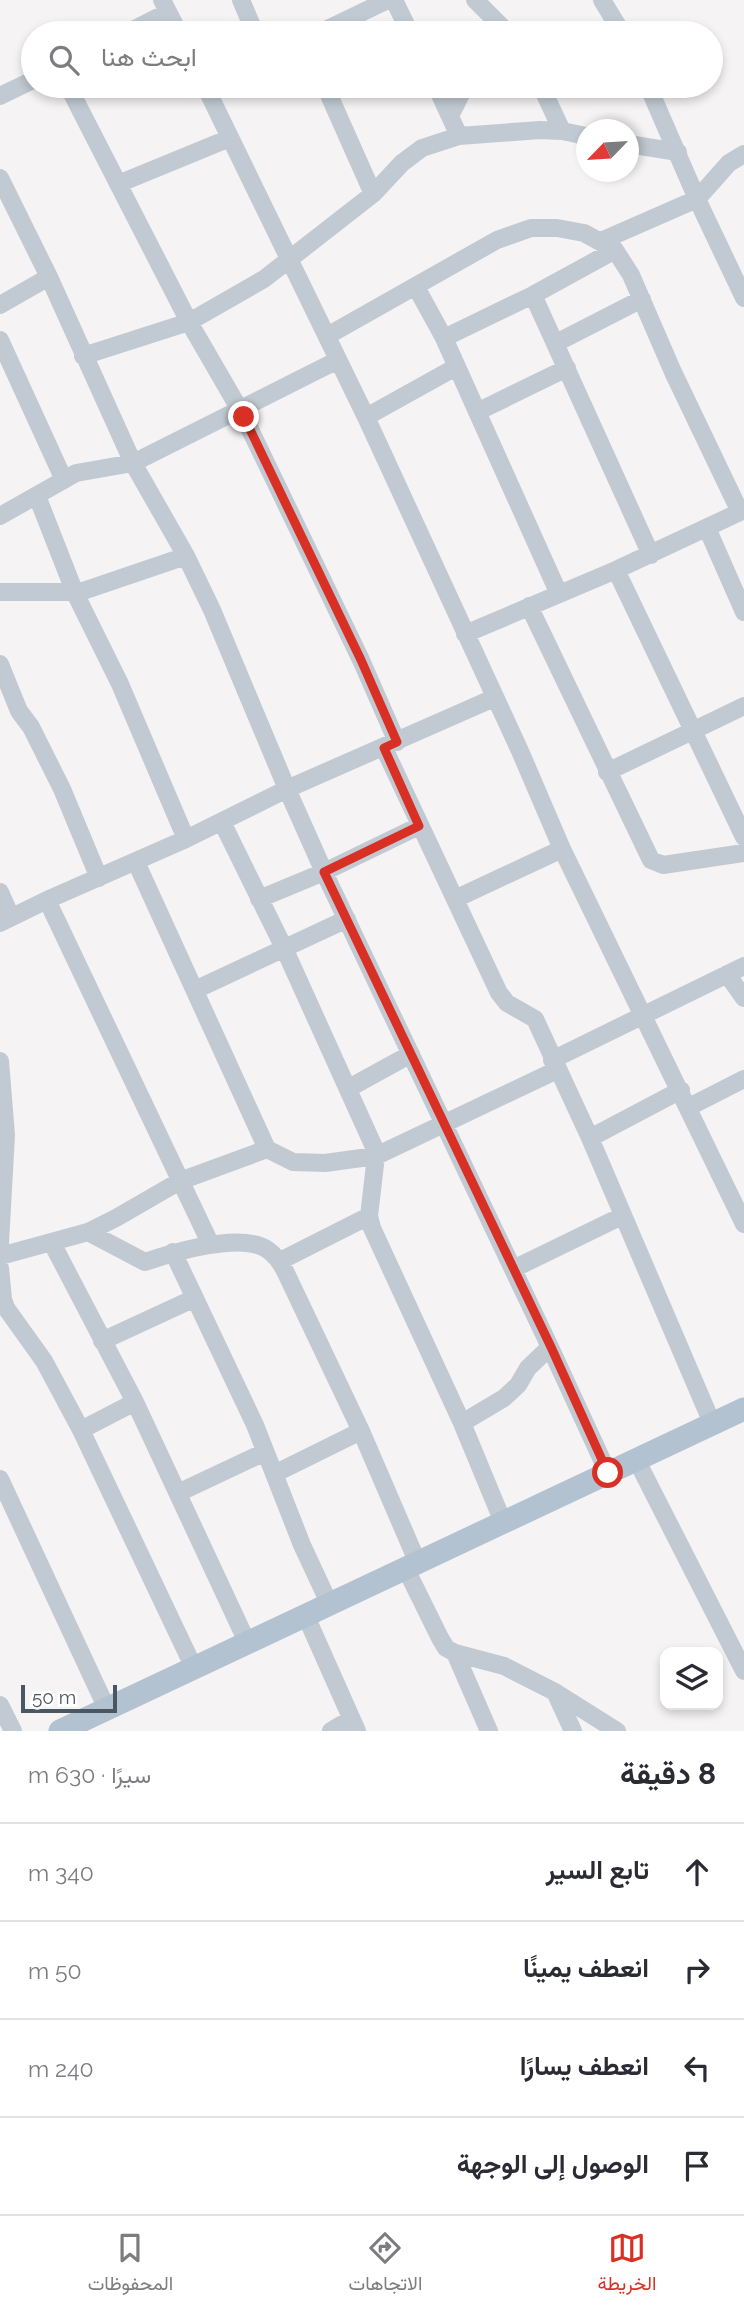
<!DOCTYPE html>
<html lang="ar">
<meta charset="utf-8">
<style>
:root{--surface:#fff;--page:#f7f7f7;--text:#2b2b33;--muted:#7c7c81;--line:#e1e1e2;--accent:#d93025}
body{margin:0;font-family:Raleway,Vazirmatn,sans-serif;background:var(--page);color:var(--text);direction:rtl}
.controls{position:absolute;right:21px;bottom:21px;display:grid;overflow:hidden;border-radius:14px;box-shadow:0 4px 10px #0003}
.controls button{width:63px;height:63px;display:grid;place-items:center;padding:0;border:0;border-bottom:2px solid var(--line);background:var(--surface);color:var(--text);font:35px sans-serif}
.compass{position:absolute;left:576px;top:119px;width:63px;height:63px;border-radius:50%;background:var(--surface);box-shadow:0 4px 10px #0003;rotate:245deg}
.scale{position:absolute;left:21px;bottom:18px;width:96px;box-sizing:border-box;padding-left:7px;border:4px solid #4a5661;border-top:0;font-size:19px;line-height:24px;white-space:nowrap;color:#4a5661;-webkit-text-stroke:5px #fff;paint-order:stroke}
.stop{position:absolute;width:21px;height:21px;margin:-16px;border:5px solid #d93025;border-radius:50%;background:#fff}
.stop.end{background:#d93025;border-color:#fff;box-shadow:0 2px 7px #0008}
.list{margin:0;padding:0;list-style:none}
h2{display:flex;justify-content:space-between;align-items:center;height:91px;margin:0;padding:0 28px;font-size:30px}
h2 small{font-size:23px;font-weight:400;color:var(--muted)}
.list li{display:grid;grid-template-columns:46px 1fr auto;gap:21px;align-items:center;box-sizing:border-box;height:98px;padding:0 28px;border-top:2px solid var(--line)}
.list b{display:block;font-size:26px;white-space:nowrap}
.list em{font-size:23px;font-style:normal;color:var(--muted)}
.icon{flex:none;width:38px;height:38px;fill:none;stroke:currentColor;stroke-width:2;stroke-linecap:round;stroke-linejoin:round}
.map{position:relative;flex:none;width:744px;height:1731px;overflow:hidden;direction:ltr}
.search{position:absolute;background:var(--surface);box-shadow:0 4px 10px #0003;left:21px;right:21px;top:21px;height:77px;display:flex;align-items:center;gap:18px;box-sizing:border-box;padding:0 24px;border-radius:38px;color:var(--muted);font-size:26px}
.sheet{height:483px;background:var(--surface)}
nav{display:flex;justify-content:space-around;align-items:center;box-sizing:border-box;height:98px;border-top:2px solid var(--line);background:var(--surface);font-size:19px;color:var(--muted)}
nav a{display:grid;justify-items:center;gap:4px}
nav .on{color:var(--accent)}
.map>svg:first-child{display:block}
</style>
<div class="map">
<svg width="744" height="1731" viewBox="0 0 744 1731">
<rect width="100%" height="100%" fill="#f5f3f3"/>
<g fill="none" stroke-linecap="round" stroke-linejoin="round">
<path stroke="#c1cad2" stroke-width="18" d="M162,0L179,33
M241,0L255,33
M394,0L410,33
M475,0L508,33
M602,0L622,33
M127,33L168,12
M319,33L388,0
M68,86L189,322L244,417L361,660L397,742
M205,86L366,417L520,751L562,849L744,1224
M325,86L373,194
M436,86L459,136
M541,86L562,131
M648,86L697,199L744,298
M0,96L33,80
M450,116L465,86
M628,144L678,152
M0,178L49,277L133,463L186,556L212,610L287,789L324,872L550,1347L608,1473
M118,184L230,138
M601,241L697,199L729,163L744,154
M416,287L444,338L559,594
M533,295L651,555
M0,305L49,277
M327,336L497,240L531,228H557L584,233L615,250L631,275L673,372L740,512
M444,338L533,295L615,250
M0,340L64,480
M556,343L642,299
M83,356L189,322L264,279L373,194L402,163L422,148L459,136L540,130L562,131L586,136
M477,412L567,368
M366,417L456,367
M37,496L75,593L120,684L186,839
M0,516L76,473L133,463L338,360
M707,528L744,612
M616,570L744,837
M0,592H80L186,556
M529,606L651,860L663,865L744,853
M465,634L616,570L744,510
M0,664L19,711L31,727L62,789L99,878
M384,748L499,993L507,1003L535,1019L590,1138
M607,772L744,706
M222,822L284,948L374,1147L376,1156L369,1216L372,1228L462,1423L503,1522
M136,862L267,1149
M0,892L11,917
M259,899L324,872L419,826
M455,899L562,849
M47,900L211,1245
M0,923L47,900L186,839L287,789L494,698
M727,974L744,998
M195,990L347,919
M552,1060L744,966
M0,1061L6,1135L0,1243
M349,1088L411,1054
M681,1090L590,1138L712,1423
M689,1107L744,1079
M88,1232L145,1262C172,1253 242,1231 268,1250C275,1255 281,1263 285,1271L361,1431L417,1561
M52,1243L135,1402
M173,1252L255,1425L302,1545L329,1603
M0,1256L88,1232L116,1218L180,1181L267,1149L293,1162L325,1163L376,1156L557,1070
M280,1261L369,1216
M0,1268L3,1299L6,1308L44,1361L81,1430L194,1668
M513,1269L622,1216
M102,1341L195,1298
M462,1423L504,1398L518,1385L528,1368L550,1347
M81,1430L135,1402L247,1642
M636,1459L744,1671
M274,1474L361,1431
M0,1479L107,1709
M178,1493L265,1452
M405,1567L440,1638L446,1648L455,1653L489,1731
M305,1614L357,1731
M455,1653L504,1666L555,1692L617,1731
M555,1692L573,1731
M0,1705L13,1731
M331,1731L351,1719"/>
<path stroke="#b3c2d1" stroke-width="23" d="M60,1731L744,1409"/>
</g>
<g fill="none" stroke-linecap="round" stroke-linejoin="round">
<path stroke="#d93025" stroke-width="9" d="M244,417L361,660L397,742L384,748L419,826L324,872L551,1347L608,1473"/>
</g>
</svg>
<div class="controls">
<button><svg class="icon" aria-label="layers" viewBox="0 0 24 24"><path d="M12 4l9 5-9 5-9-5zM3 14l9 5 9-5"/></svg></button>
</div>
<svg class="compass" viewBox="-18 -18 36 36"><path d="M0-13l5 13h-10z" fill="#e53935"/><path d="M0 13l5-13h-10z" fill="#7c7c81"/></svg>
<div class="scale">50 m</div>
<div class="stop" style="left:608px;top:1473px"></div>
<div class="stop end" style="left:244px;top:417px"></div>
<div class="search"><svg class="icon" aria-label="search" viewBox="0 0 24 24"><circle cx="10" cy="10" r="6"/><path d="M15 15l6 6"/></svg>ابحث هنا</div>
</div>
<section class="sheet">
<h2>8 دقيقة<small>سيرًا · 630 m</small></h2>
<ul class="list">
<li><svg class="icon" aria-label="ahead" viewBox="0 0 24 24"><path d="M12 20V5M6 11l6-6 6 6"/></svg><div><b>تابع السير</b></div><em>340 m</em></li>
<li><svg class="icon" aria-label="right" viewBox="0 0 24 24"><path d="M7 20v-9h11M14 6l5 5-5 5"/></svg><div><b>انعطف يمينًا</b></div><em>50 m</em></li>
<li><svg class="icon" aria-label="left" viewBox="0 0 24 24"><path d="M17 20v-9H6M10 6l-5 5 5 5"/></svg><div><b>انعطف يسارًا</b></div><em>240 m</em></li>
<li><svg class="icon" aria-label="arrive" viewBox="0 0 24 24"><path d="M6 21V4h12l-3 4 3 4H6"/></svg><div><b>الوصول إلى الوجهة</b></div></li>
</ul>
</section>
<nav>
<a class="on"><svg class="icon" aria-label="map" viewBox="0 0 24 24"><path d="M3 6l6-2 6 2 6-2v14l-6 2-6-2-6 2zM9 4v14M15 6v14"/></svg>الخريطة</a>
<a><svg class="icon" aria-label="directions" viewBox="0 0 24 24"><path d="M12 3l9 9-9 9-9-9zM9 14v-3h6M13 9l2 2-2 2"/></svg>الاتجاهات</a>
<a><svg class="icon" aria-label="saved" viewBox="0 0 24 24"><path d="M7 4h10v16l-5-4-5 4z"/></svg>المحفوظات</a>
</nav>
